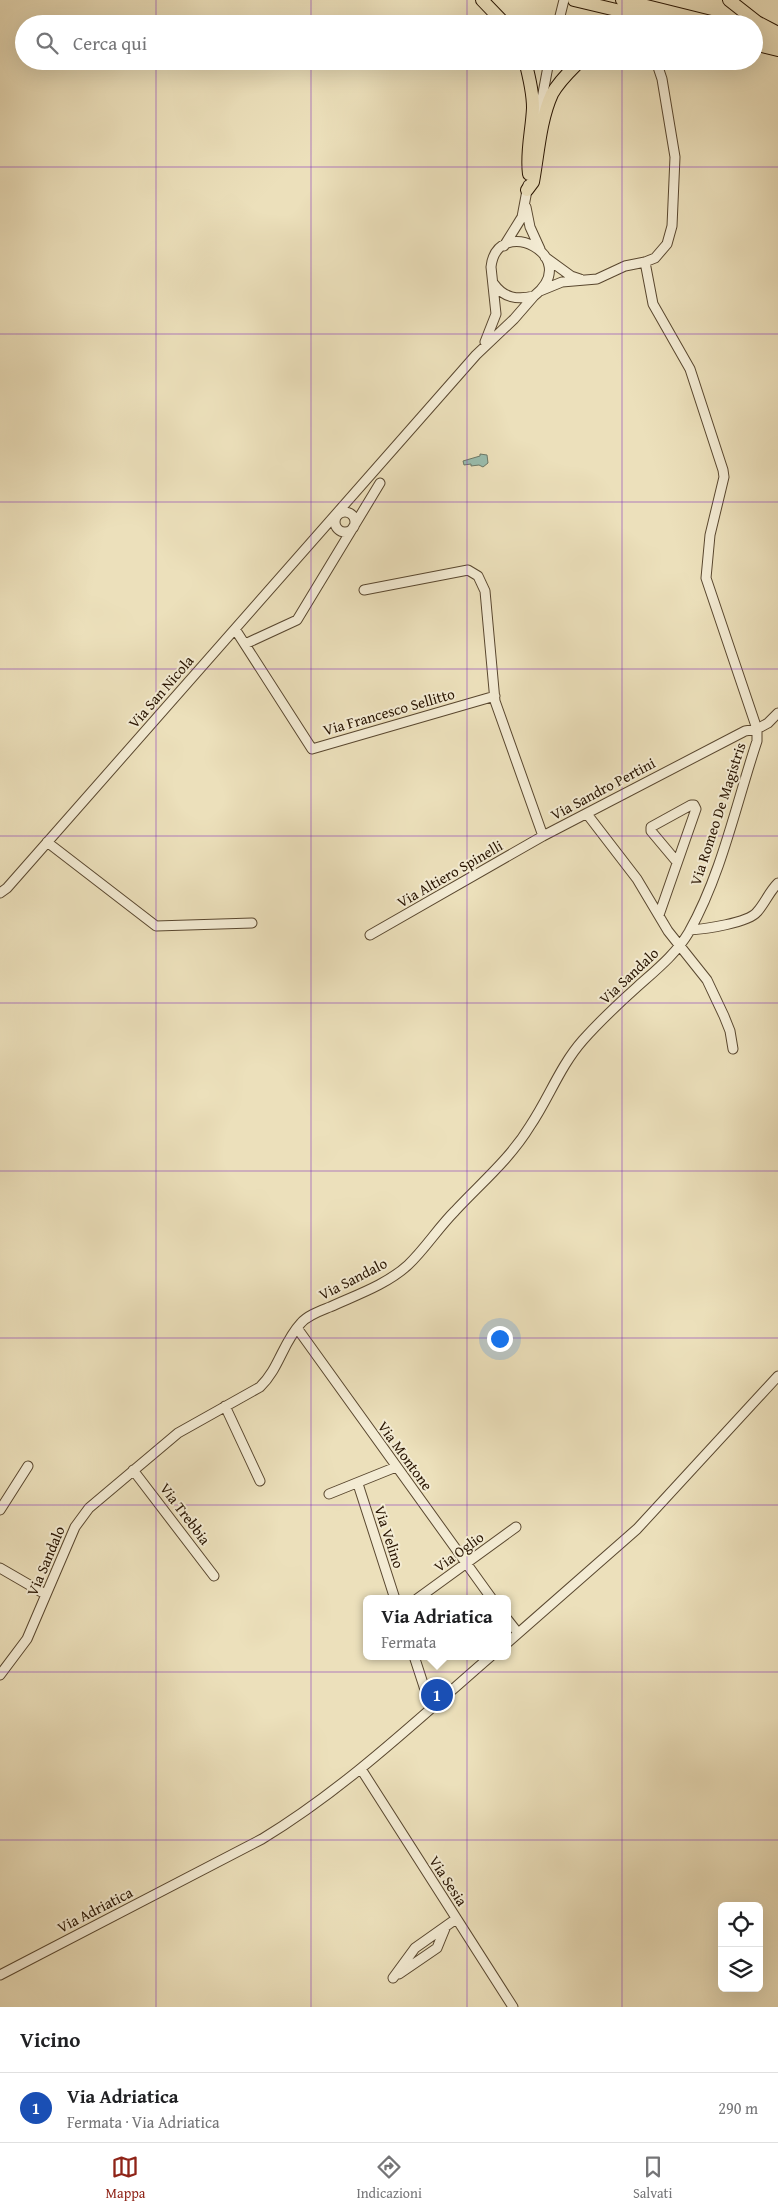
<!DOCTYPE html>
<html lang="it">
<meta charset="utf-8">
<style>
:root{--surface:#fff;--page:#f6f6f6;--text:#202124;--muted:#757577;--line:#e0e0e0;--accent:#8f2418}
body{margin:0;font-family:"Gentium Book Plus",serif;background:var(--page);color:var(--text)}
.controls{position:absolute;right:15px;bottom:15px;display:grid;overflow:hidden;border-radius:8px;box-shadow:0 5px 20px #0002}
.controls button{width:45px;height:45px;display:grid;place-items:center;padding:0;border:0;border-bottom:1px solid var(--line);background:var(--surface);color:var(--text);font:25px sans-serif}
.you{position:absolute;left:499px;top:1338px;width:18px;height:18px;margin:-12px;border:4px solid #fff;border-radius:50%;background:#1a73e8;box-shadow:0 0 0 8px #1a73e833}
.badge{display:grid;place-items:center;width:32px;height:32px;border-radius:50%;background:var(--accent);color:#fff;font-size:16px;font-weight:700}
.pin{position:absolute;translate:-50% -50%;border:2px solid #fff;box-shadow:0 1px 5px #0006}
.popup{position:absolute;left:363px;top:1595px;width:148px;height:65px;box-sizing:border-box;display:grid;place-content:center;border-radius:8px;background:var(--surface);filter:drop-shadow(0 1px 4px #0005);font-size:16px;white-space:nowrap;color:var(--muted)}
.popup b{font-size:19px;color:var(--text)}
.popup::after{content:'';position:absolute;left:50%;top:100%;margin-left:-10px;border:10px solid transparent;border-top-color:var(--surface)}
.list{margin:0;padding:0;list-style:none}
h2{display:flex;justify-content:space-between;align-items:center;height:65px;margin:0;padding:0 20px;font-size:21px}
h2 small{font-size:16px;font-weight:400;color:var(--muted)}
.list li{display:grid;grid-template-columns:32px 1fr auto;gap:15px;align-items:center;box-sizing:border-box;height:70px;padding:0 20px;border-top:1px solid var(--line)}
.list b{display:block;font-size:19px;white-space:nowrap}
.list p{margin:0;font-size:16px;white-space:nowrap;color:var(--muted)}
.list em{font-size:16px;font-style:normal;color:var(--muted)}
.icon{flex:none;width:28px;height:28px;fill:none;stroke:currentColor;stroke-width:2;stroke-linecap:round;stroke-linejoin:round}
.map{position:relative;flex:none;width:778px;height:2007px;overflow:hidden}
.search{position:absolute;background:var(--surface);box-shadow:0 5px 20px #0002;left:15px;right:15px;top:15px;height:55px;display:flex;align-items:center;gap:12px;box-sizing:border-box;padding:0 18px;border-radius:28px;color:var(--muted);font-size:19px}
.sheet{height:135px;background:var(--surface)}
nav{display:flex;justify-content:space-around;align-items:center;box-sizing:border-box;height:70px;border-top:1px solid var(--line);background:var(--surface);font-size:14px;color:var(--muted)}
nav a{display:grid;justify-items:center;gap:2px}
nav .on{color:var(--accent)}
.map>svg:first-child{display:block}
</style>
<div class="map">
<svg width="778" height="2007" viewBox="0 0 778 2007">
<rect width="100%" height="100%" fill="#ece0bb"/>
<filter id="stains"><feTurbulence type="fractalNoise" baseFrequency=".004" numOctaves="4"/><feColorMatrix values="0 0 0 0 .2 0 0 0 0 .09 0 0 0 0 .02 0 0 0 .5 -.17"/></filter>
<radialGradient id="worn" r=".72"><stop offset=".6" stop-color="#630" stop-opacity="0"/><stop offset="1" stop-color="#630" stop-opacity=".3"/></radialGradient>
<path fill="#99bdae" stroke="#6c7968" d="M480,454L487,455L488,463L483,467L479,465L471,466V464L464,465L463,461L480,456Z"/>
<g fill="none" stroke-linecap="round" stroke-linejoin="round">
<g stroke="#59472f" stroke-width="11">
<path id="minor" d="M558,24L564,0
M538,120L549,61
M526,207L530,227L540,249
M504,246L522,217L528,185
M545,257L571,276L580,279
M540,291L562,282L597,279L625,266L645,262L655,258L667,244L672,226L675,157L662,79L656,61
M485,342L496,314L491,267C497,213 584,256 534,296C517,300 504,298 494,284
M335 522a10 10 0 1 1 20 0a10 10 0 1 1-20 0Z
M364,590L468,570L478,576L485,591L495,701L543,836L745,731L757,729L706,578L710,535L724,477L723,470L690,369L653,304L645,262
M235,629L312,749L495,696
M245,644L297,620L380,483
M587,814L637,879L668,931L707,980L724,1016L730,1031L733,1049
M47,842L156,926L252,923
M0,893L7,888L476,355L514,319L534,296
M659,915L696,809L694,805H691L651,827V831L677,862
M690,930C705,929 748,923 757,912C765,903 769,892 778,883
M370,935L543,836
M297,1328L492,1599
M225,1406L260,1481
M133,1470L214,1576
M358,1484L395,1599
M329,1494L396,1467
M0,1510L28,1466
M0,1568L45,1594
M417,1599L516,1527
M507,1619L518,1633
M507,1643L637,1529L778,1376
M414,1656L431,1708
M0,1675L27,1639L75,1527L89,1508L178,1433L260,1387C279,1369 283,1342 301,1323C308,1315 320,1311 330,1307C356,1295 386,1285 408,1265C425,1249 438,1228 455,1211C481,1183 510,1159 530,1126C549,1098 560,1066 583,1040C600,1021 618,1004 637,987C656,970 676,954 689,932C722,873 736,804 757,741V729L768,723L778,713
M361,1769L513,2007
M399,1974L437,1948L446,1926
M0,1975L262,1839C346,1788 417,1720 491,1656
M393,1978L415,1948L456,1919"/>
</g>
<g stroke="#281400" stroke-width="14">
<path id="highway" d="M482,0L505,24
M574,0L675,24
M622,0L719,24
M729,0L757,22L778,33
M754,32L776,38
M754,44L778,50
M525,61C529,76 533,92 533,108C532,131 526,152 529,174
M527,190L533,182C538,155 540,120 552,94C559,81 570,71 580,61"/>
</g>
<use href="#minor" stroke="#f3ebd3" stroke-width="9"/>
<use href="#highway" stroke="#ece0bb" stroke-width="12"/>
</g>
<path fill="none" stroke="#7b2cbf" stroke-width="1" stroke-opacity="0.55" d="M156,0V24M311,0V24M467,0V24M622,0V24M156,61V2007M311,61V2007M467,61V2007M622,61V2007M0,167H778M0,334H778M0,502H778M0,669H778M0,836H778M0,1003H778M0,1171H778M0,1338H778M0,1505H778M0,1672H778M0,1840H778"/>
<g text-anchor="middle" stroke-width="4" stroke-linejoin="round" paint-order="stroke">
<g font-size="15" fill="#281400" stroke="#f3ebd3">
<text transform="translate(161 692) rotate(-49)" y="5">Via San Nicola</text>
<text transform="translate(389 712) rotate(-16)" y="5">Via Francesco Sellitto</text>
<text transform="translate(603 789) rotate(-28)" y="5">Via Sandro Pertini</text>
<text transform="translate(718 814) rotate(-72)" y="5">Via Romeo De Magistris</text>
<text transform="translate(450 874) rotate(-30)" y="5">Via Altiero Spinelli</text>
<text transform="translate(629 976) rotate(-43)" y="5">Via Sandalo</text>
<text transform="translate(353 1279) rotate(-27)" y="5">Via Sandalo</text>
<text transform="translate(405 1456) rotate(54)" y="5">Via Montone</text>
<text transform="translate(185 1514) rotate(53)" y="5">Via Trebbia</text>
<text transform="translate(389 1537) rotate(72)" y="5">Via Velino</text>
<text transform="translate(459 1552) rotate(-36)" y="5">Via Oglio</text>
<text transform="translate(46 1561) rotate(-67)" y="5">Via Sandalo</text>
<text transform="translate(448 1881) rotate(57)" y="5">Via Sesia</text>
<text transform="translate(95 1910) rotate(-27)" y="5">Via Adriatica</text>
</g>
</g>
<rect width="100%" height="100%" filter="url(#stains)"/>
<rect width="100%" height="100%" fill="url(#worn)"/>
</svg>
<div class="controls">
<button><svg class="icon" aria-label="locate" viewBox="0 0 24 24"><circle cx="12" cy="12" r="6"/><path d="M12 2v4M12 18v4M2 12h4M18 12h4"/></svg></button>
<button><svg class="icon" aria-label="layers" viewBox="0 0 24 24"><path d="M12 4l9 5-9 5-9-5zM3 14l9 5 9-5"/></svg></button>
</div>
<div class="you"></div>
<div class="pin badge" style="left:437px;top:1695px;background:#1a4fb4">1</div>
<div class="popup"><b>Via Adriatica</b>Fermata</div>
<div class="search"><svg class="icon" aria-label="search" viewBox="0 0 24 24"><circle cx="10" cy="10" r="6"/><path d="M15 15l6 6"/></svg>Cerca qui</div>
</div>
<section class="sheet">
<h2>Vicino<small></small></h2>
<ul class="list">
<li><span class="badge" style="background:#1a4fb4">1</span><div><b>Via Adriatica</b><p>Fermata · Via Adriatica</p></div><em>290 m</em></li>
</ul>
</section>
<nav>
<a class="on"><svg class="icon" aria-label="map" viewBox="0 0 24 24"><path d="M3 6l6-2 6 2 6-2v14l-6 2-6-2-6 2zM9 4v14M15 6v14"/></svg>Mappa</a>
<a><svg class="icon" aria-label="directions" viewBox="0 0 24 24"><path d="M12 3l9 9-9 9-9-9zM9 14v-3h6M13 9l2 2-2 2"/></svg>Indicazioni</a>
<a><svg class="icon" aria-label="saved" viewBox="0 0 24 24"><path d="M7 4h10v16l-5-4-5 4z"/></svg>Salvati</a>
</nav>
